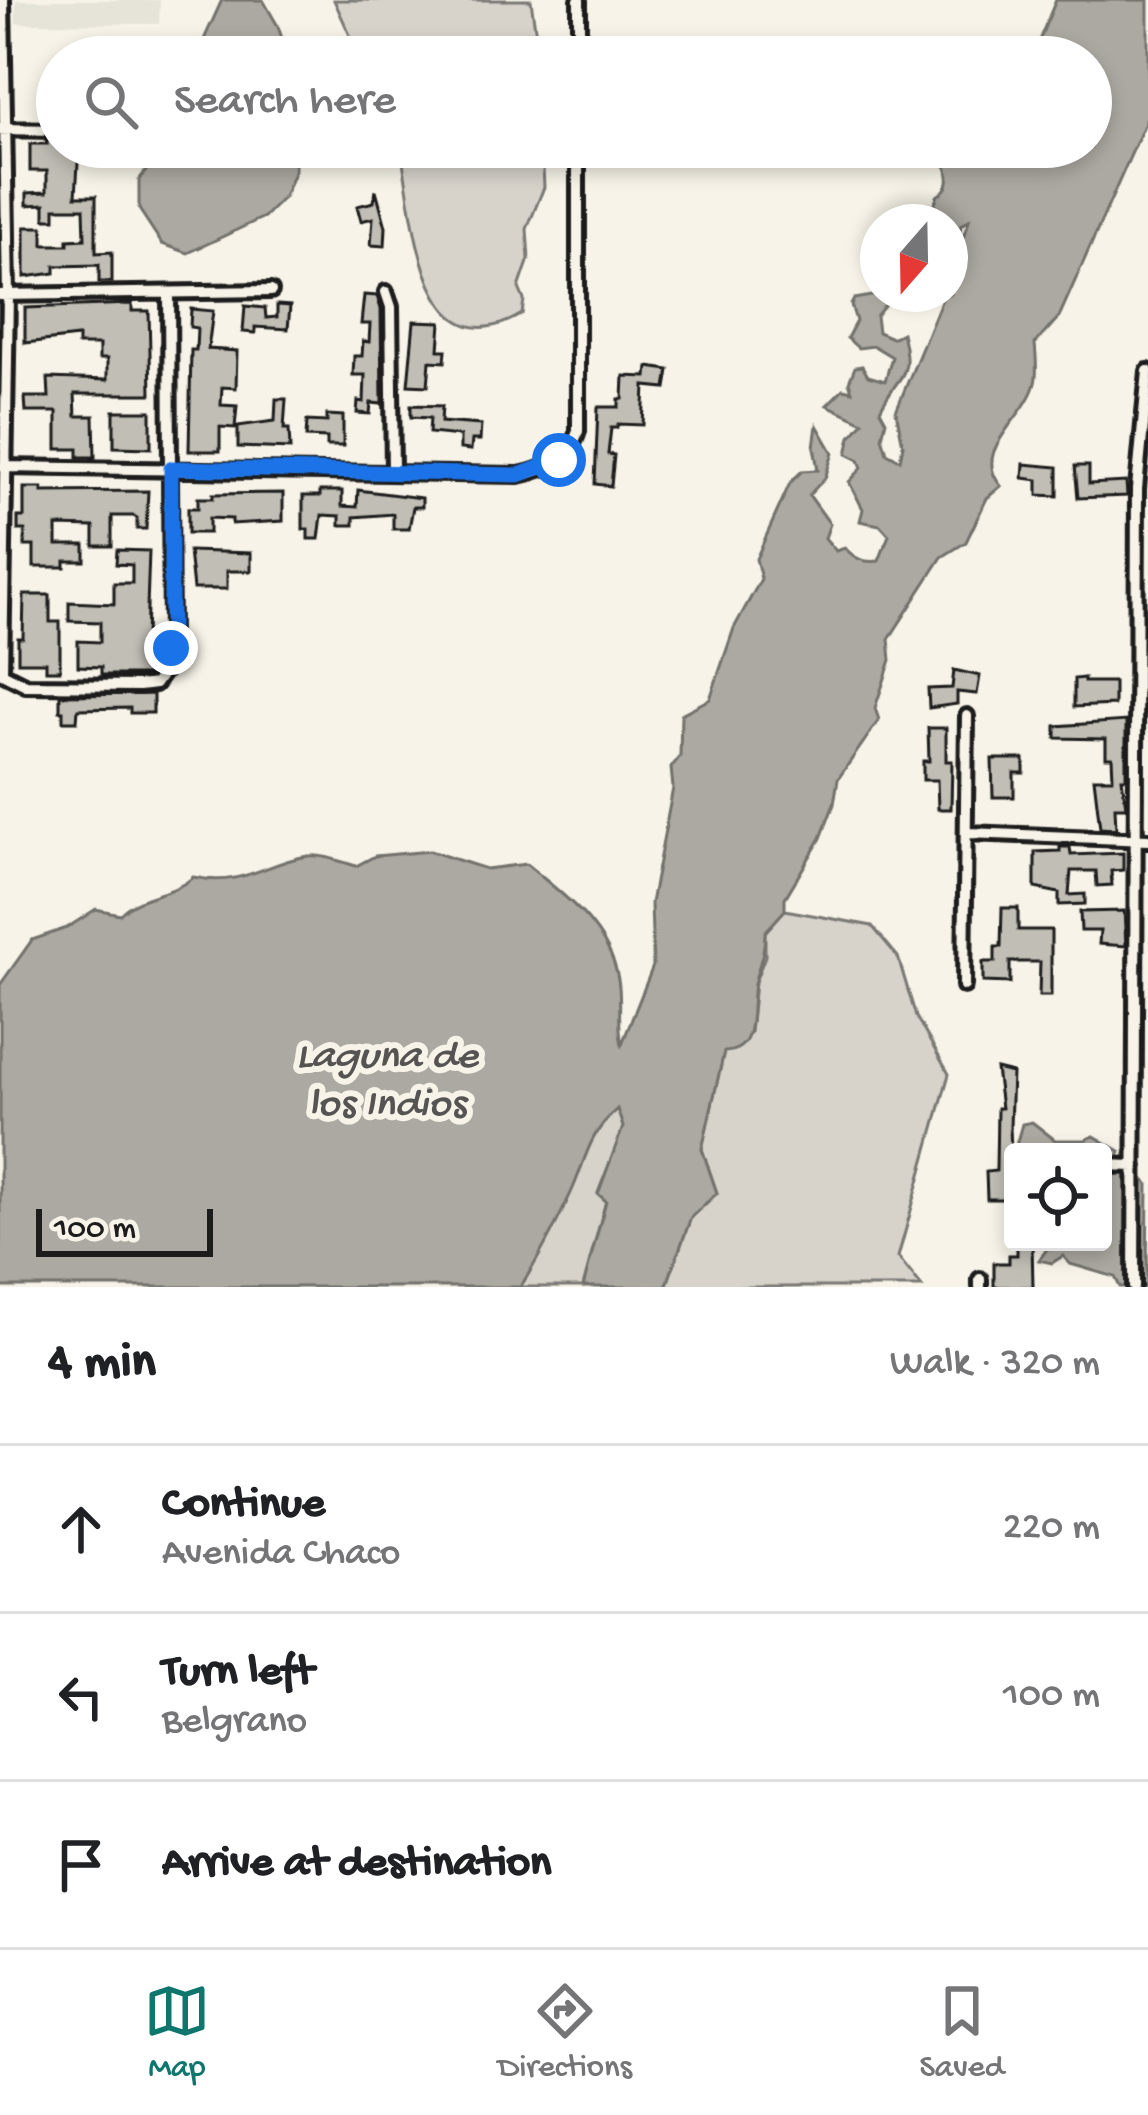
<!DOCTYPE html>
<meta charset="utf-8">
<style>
:root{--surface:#fff;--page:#f6f6f6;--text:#202124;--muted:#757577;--line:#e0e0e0;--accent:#0f766e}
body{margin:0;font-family:"Gochi Hand",sans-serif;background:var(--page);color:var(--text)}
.controls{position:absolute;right:36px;bottom:36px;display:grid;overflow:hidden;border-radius:12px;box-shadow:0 6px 18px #0003}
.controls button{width:108px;height:108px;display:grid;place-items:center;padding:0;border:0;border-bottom:3px solid var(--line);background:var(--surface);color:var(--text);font:60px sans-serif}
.compass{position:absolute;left:860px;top:204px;width:108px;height:108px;border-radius:50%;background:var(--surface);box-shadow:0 6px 18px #0003;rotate:200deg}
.scale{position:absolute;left:36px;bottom:30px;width:177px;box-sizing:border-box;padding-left:12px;border:6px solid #1c1c1c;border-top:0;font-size:33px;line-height:42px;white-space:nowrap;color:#1c1c1c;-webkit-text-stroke:9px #f7f3e8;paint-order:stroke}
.stop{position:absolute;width:36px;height:36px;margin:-27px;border:9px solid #1a73e8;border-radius:50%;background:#fff}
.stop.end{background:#1a73e8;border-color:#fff;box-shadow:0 3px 12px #0008}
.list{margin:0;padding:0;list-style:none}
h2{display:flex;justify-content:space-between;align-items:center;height:156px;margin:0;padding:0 48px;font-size:51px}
h2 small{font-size:39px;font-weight:400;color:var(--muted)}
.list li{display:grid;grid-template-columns:78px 1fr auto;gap:36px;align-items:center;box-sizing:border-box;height:168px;padding:0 48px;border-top:3px solid var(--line)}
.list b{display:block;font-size:45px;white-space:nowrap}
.list p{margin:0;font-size:39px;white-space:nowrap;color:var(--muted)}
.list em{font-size:39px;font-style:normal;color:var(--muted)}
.icon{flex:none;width:66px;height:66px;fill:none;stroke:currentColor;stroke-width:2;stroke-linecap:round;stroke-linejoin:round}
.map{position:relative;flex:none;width:1148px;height:1287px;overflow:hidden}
.search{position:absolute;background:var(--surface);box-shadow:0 6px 18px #0003;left:36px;right:36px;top:36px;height:132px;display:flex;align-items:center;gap:30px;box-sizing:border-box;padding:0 42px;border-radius:66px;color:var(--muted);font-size:45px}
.sheet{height:660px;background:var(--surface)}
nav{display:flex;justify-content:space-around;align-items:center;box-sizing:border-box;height:168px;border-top:3px solid var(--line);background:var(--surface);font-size:33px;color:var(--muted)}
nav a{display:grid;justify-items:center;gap:6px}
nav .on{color:var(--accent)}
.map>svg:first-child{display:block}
</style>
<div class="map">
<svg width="1148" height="1287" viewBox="0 0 1148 1287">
<rect width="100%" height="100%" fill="#f7f3e8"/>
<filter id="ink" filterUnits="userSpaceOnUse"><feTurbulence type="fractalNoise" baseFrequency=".00833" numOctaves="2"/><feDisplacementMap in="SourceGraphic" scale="24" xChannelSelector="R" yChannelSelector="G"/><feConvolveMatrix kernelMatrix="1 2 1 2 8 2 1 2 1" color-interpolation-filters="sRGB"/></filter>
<g filter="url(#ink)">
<path fill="#e6e3d9" d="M16,0H160L159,24L16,23Z"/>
<path fill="#d7d3cb" stroke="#7a7874" stroke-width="3" d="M334,0H531L539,57H360Z
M400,147H542L544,187L527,229L529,259L519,288L524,300L522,314C417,376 414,206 400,147Z
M785,910L872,926L898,957L916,1017L949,1074L898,1257L922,1287H666L691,1217L717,1193L702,1149L724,1051L750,1033L755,982L765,956V932Z
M617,1108L624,1127L598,1193L606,1201L583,1287H520C559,1231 568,1157 617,1108Z"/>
<path fill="#aca9a2" stroke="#72716c" stroke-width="3" d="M222,0H263L278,26L288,57H196Z
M1056,0H1148V116L1059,317L1035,344C1036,356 1038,371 1035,383C1026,419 970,450 1001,486L987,498L966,542L942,557L889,639L891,660L875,708L879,720L838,779L834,804L821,838L785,898V910L765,932C765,951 760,962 755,980C748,1005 761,1051 724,1052L702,1149L717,1193L691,1217L666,1287H583L606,1201L598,1194L623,1127L617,1109C587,1136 587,1158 571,1193C556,1225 540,1258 520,1287H0V985L32,940L67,928L96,909L120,914C141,893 172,896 193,877C243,888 266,862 308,856C323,854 342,862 356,866L375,856L430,851L486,869L526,864C564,895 609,928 618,979C622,1000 617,1025 622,1044L653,966L651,903L673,788L671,768L680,756L681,714L710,699L734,628L761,579L756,559L790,483L802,471L818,470L814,447L817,425L833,453L825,478L809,495L830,524L825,538L836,551L845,548C855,559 864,563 879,561L889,535L880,525L860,521L863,509L849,482L862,468L859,460L847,454L851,437L863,422L827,405L843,389L852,391L849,382L855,367L862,366L868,376L885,381L892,357L874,346L858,348L847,338L856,321L851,305L854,299L876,295L886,304L876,316L878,332L892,338L902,333C914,381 898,372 880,410L886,421L882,437L887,453L900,460L903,445L896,411L944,294H950V276L969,220L961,225L959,239L950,236V222H930L937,196C959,183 942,167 943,147H990V161L995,147H1091V57H1032Z
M164,147H295V170L284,197L264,217L188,253L162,244L139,209V180Z
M1032,1122L1055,1140H1085L1094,1136L1120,1151L1119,1160L1103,1157V1152H1014L1022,1124Z
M1103,1163L1112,1176C1127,1171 1136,1168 1148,1184L1147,1287H1120L1115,1277L1070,1264L1063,1256L1052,1263L1039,1260L1052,1242H1103Z"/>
<path fill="#c0beb5" stroke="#1c1c1c" stroke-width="3" d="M46,140H57V147H79L76,196H96V253L112,252V282H99V265L55,266V273L25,277V227H43V245H68V240L85,239L84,208H55V219H45V204L27,205V193L47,192V171H30V144H47Z
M376,190L386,227L385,246L371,245L373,218L361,221L357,206L374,202Z
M364,295L377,296L381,309L382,404L371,403L370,414L357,413L358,401L364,402L365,375H353L354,356H362L363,341L369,342L370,324H361Z
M132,304V311H149L151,394H75L76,416H94L95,457H78V449H57V412H26L25,397H49L48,378L107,380V359H99V345H78V337L25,343V308Z
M277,305L290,306L288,329L255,327V333L243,332L245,306L265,308L266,318L277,317Z
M191,309L213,311L208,349L237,351L236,388L222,387L221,405L237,406L235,428L220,427V451H189L191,350H196L197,328L190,327Z
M414,321L441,322L439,350H446L445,362L430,361L428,386L408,385Z
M648,367L669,370L666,388L645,386L643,425L618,424L617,428H611L608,454L614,455L611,486L595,484L598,407H619V399H623L624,376L647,377Z
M276,399H286L284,429H289L290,449L238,447V426L275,421Z
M411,405L442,406L441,422L481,425L480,440H472L471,450L460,449V436L429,433L430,418L411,417Z
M114,411H151V448L114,447Z
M327,415L343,416V446H327V438L306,437L307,421L327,422Z
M1024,464L1058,467V496L1038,495V480L1023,478Z
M1075,466H1089V484L1126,482L1127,496L1078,498Z
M24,488H42V492L148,491L146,529H137V518L133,516H112V546H94V527L57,526V545H85V561H65V567H34V546H25V530H18V517H24Z
M358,490L422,498V507H413L409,529H393V514L354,517V525H340V516L322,515L319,539H308V529H303V496H320V491H342V506L357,507Z
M283,493V521L232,524V519L209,518V533H188V508H198V498H213V494Z
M117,550L149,551L145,665L148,675H101V667L78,666V641L100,642V622L69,621V602L114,604V583H132V565L116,564Z
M189,551L251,553V571H227V589H193Z
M24,595H50V622H60V670H46V662H18V638H23Z
M954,670L980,676L977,694L957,692V704L929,708L928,689L952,688Z
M1084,678V682H1114V705L1074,707V679Z
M153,694V713H130V708L78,709L77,721H63V711H60V695Z
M1126,721V778H1122L1126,807H1115L1116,829L1100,828L1094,778H1113L1112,757H1106V739L1056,738V726Z
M928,728H946V761H952L951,809H938L937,780H923V761H929Z
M992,759H1024V773H1014V797H993Z
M1060,847H1070L1071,855L1123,853V870L1111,871L1112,885L1097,886L1096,871H1071L1069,895L1085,894V904L1059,905V893L1035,888V852L1060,851Z
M1002,908H1018V930H1051V996H1039L1040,962H1010V983L983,982V962H995V947H1001Z
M1124,911L1126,946L1099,944L1100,931H1081L1080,912Z
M996,1069L1012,1073L1010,1127L1013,1199H987L986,1172L996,1171L997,1108H1001Z
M1017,1242H1032L1033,1287H994V1263H1009V1255H1017Z"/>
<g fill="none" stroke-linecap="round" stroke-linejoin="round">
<g stroke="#1c1c1c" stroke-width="20">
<path id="street" d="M3,0L8,295L2,673L26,685L139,686L155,684L165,670L171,648L169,293
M579,57V0
M0,129L57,130
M386,292L391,307L393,472
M0,295L271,291
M3,467L519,475C547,469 570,459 578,431V147
M968,833L1148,840
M964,986L967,716
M1103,1165L1135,1166
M980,1279V1287
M1134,1287L1137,489L1148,371"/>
</g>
<use href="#street" stroke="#f7f3e8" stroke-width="10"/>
</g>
</g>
<g fill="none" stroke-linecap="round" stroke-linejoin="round" filter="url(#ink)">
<path stroke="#1a73e8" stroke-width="15" d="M171,648V468L519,475L559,460"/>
</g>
<g text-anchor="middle" stroke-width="12" stroke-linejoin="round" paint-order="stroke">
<g font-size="42" font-style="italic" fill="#565452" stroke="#f7f3e8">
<text x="387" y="1066">Laguna de<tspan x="387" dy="48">los Indios</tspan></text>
</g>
</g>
</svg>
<div class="controls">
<button><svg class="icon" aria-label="locate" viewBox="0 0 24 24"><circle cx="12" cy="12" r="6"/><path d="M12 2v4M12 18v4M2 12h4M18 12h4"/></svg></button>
</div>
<svg class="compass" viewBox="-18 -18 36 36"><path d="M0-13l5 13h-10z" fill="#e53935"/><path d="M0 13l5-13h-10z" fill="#757577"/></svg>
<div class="scale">100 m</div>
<div class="stop" style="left:559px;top:460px"></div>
<div class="stop end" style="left:171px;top:648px"></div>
<div class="search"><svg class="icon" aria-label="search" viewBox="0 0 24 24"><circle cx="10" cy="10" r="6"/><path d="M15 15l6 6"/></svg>Search here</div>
</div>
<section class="sheet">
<h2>4 min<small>Walk · 320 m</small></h2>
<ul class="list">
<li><svg class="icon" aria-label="ahead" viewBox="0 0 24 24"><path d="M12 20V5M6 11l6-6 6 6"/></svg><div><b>Continue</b><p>Avenida Chaco</p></div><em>220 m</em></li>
<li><svg class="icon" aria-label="left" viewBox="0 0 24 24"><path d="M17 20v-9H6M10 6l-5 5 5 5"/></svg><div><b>Turn left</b><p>Belgrano</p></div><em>100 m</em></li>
<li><svg class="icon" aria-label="arrive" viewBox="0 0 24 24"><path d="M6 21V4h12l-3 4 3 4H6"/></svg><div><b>Arrive at destination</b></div></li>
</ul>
</section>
<nav>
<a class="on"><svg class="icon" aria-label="map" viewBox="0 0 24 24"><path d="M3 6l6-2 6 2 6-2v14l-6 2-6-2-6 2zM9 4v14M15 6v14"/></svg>Map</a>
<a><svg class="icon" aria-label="directions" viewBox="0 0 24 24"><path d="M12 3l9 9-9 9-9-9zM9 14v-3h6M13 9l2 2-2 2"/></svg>Directions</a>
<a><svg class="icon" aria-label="saved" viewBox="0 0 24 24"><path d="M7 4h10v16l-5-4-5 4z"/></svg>Saved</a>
</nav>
